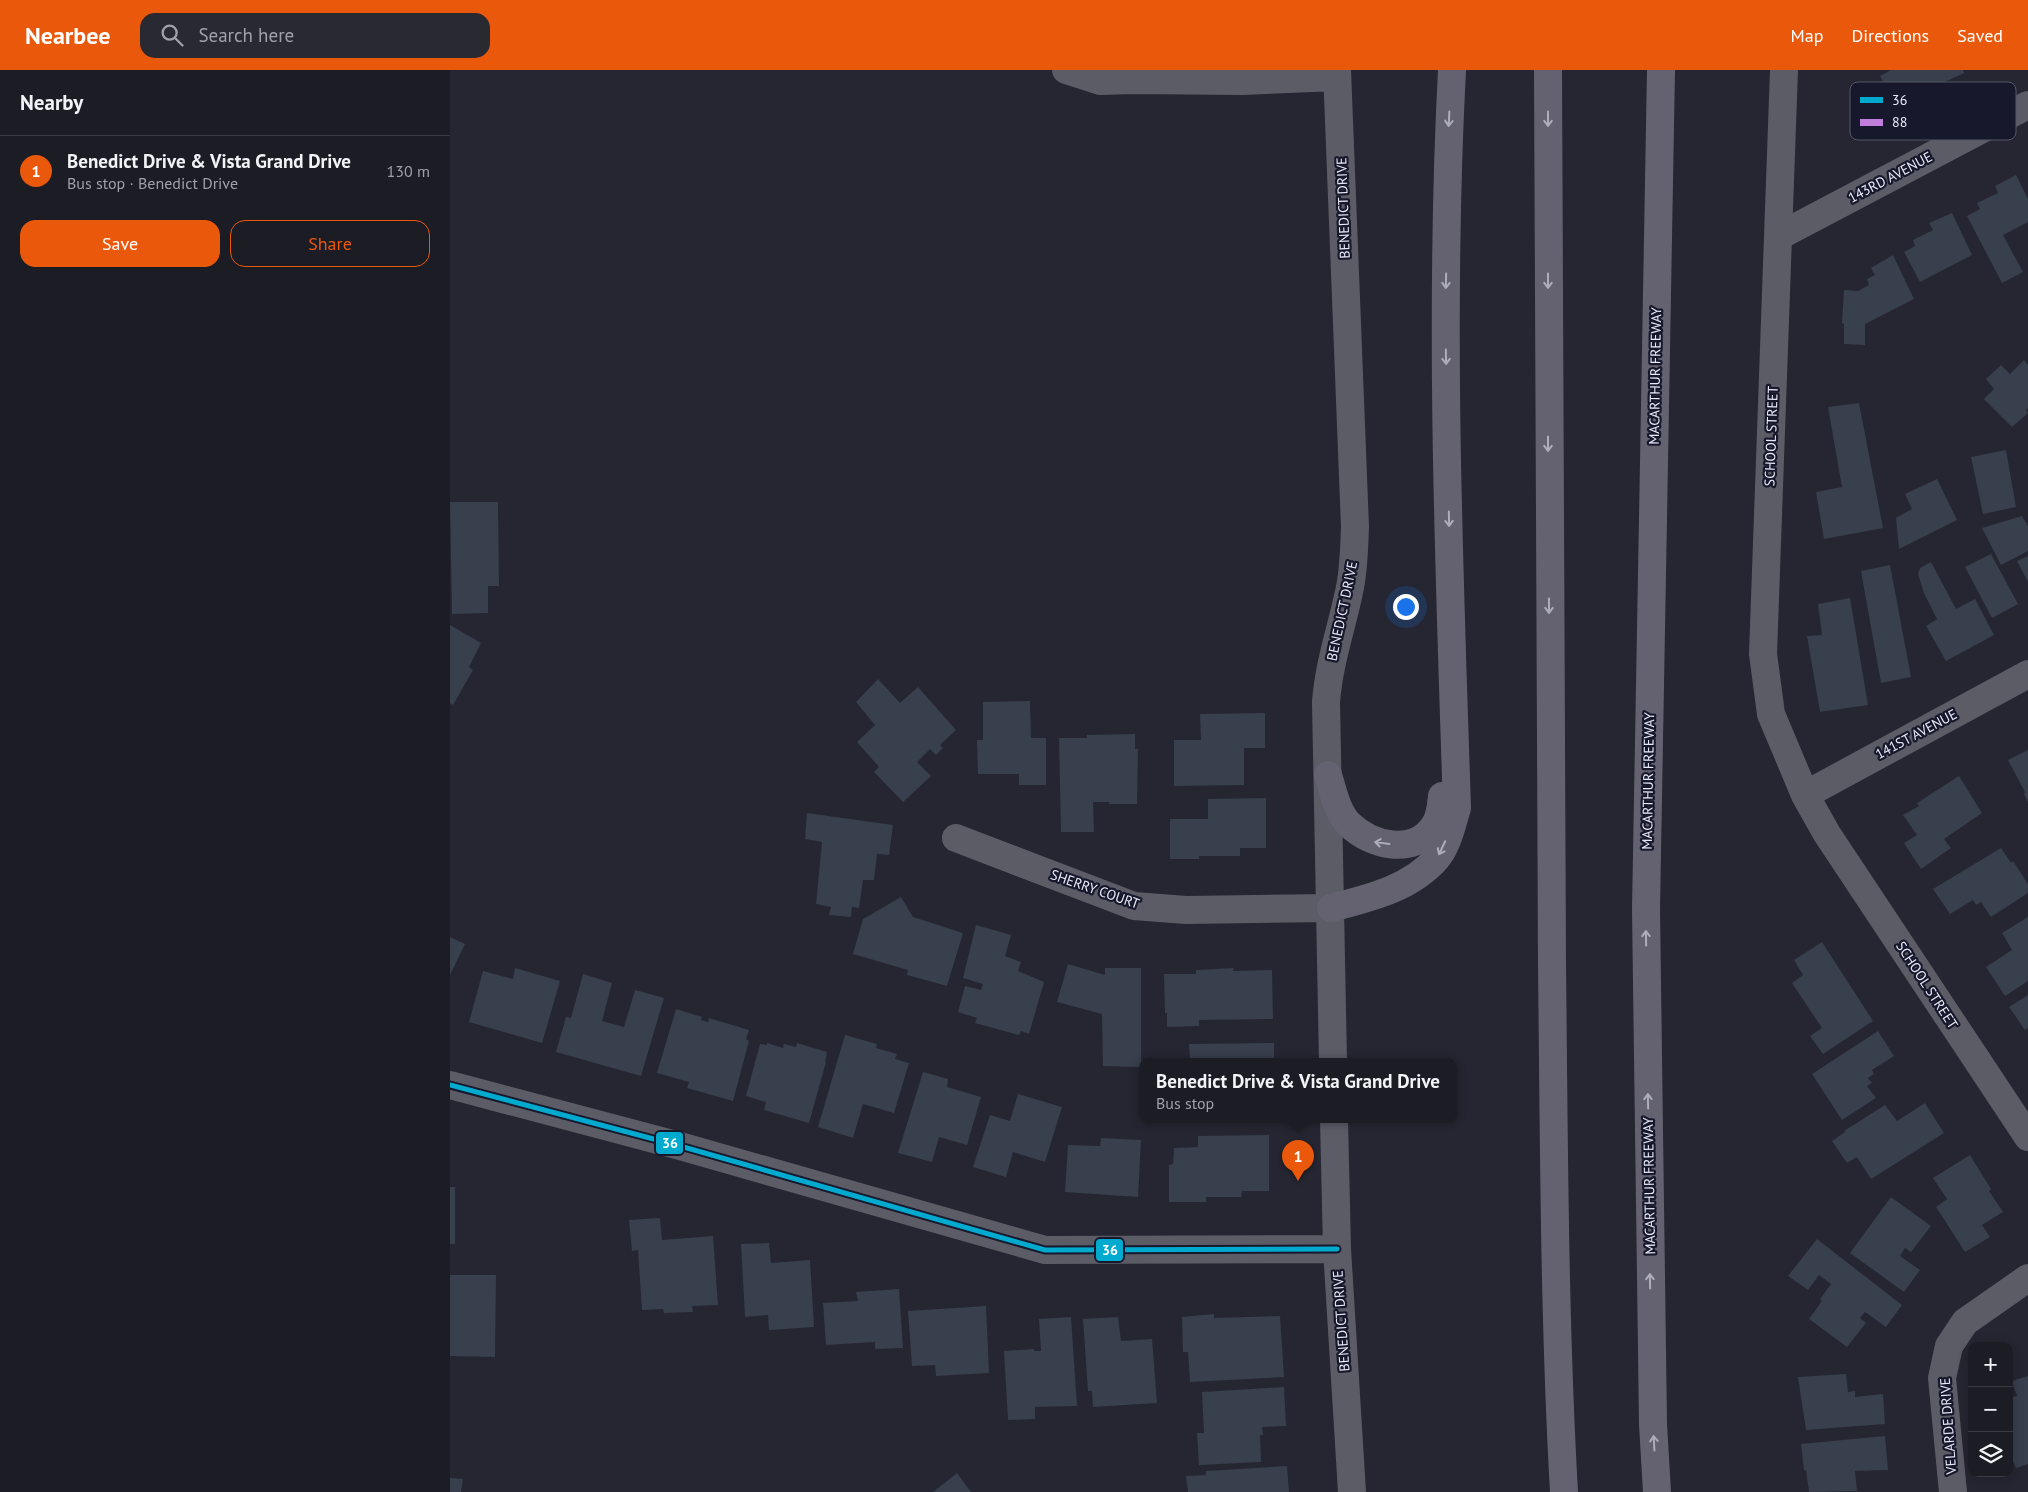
<!DOCTYPE html>
<meta charset="utf-8">
<style>
:root{--surface:#1c1c25;--page:#292932;--text:#f1f3f6;--muted:#a0a1a7;--line:#3a3a42;--accent:#ea580c}
body{margin:0;font-family:"PT Sans",sans-serif;background:var(--page);color:var(--text)}
.controls{position:absolute;right:15px;bottom:15px;display:grid;overflow:hidden;border-radius:10px;box-shadow:0 2px 12px #0003}
.controls button{width:45px;height:45px;display:grid;place-items:center;padding:0;border:0;border-bottom:1px solid var(--line);background:var(--surface);color:var(--text);font:25px sans-serif}
.you{position:absolute;left:955px;top:536px;width:18px;height:18px;margin:-12px;border:4px solid #fff;border-radius:50%;background:#1a73e8;box-shadow:0 0 0 8px #1a73e833}
.badge{display:grid;place-items:center;width:32px;height:32px;border-radius:50%;background:var(--accent);color:#fff;font-size:16px;font-weight:700}
.pin{position:absolute;translate:-50% -41px;filter:drop-shadow(0 1px 2px #0008)}
.pin::after{content:'';position:absolute;top:26px;width:18px;height:15px;background:inherit;clip-path:polygon(0 0,100% 0,50% 100%)}
.popup{position:absolute;left:689px;top:988px;width:318px;height:65px;box-sizing:border-box;display:grid;place-content:center;border-radius:10px;background:var(--surface);filter:drop-shadow(0 1px 4px #0005);font-size:16px;white-space:nowrap;color:var(--muted)}
.popup b{font-size:19px;color:var(--text)}
.popup::after{content:'';position:absolute;left:50%;top:100%;margin-left:-10px;border:10px solid transparent;border-top-color:var(--surface)}
.list{margin:0;padding:0;list-style:none}
h2{display:flex;justify-content:space-between;align-items:center;height:65px;margin:0;padding:0 20px;font-size:21px}
h2 small{font-size:16px;font-weight:400;color:var(--muted)}
.list li{display:grid;grid-template-columns:32px 1fr auto;gap:15px;align-items:center;box-sizing:border-box;height:70px;padding:0 20px;border-top:1px solid var(--line)}
.list b{display:block;font-size:19px;white-space:nowrap}
.list p{margin:0;font-size:16px;white-space:nowrap;color:var(--muted)}
.list em{font-size:16px;font-style:normal;color:var(--muted)}
.actions{display:flex;gap:10px;padding:15px 20px}
.actions a{flex:1;padding:11px 0;border:1px solid var(--accent);border-radius:15px;text-align:center;font-size:18px;color:var(--accent)}
.actions .main{background:var(--accent);color:#fff}
.icon{flex:none;width:28px;height:28px;fill:none;stroke:currentColor;stroke-width:2;stroke-linecap:round;stroke-linejoin:round}
.map{position:relative;flex:none;width:1578px;height:1422px;overflow:hidden}
header{display:flex;align-items:center;gap:30px;box-sizing:border-box;height:70px;padding:0 25px;background:var(--accent);color:#fff}
header strong{font-size:24px}
nav{display:flex;gap:28px;margin-inline-start:auto;font-size:18px}
.search{width:350px;height:45px;background:var(--page);display:flex;align-items:center;gap:12px;box-sizing:border-box;padding:0 18px;border-radius:15px;color:var(--muted);font-size:19px}
main{display:flex}
aside{flex:1;background:var(--surface)}
.map>svg:first-child{display:block}
</style>
<header>
<strong>Nearbee</strong>
<div class="search"><svg class="icon" aria-label="search" viewBox="0 0 24 24"><circle cx="10" cy="10" r="6"/><path d="M15 15l6 6"/></svg>Search here</div>
<nav><a>Map</a><a>Directions</a><a>Saved</a></nav>
</header>
<main>
<aside>
<h2>Nearby<small></small></h2>
<ul class="list">
<li><span class="badge">1</span><div><b>Benedict Drive &amp; Vista Grand Drive</b><p>Bus stop · Benedict Drive</p></div><em>130 m</em></li>
</ul>
<div class="actions"><a class="main">Save</a><a>Share</a></div>
</aside>
<div class="map">
<svg width="1578" height="1422" viewBox="0 0 1578 1422">
<rect width="100%" height="100%" fill="#252631"/>
<path fill="#383f4d" d="M1441,0H1513L1514,3L1484,17L1487,23L1470,31L1473,37L1452,48L1430,6Z
M1566,105L1578,129V152L1553,165L1573,202L1552,213L1517,146L1530,139L1527,133L1548,123L1545,116Z
M1502,143L1522,185L1470,212L1454,182L1465,176L1463,170L1483,160L1479,153Z
M1443,185L1464,229L1415,254V275L1394,274V254L1392,253L1394,220L1408,221L1419,215L1417,209L1425,205L1421,198Z
M1574,290L1578,295V338L1576,340L1578,343L1562,357L1534,329L1544,319L1536,309L1551,295L1560,304Z
M1409,333L1433,458L1374,469L1366,422L1392,417L1378,337Z
M1556,380L1566,437L1533,444L1521,387Z
M1487,409L1507,450L1449,479L1446,448L1462,439L1455,424Z
M0,432H48L49,516H38V543L2,544Z
M1572,446L1578,456V481L1551,495L1532,458Z
M1541,484L1568,534L1542,548L1515,497Z
M1578,486V512L1567,491Z
M1481,492L1506,539L1525,529L1544,565L1496,591L1476,556L1487,549L1474,523L1468,504L1470,498Z
M1440,495L1461,607L1431,613L1411,501Z
M1400,528L1418,635L1370,642L1357,566L1372,565L1368,534Z
M0,555L31,573L19,597L23,600L3,635L0,633Z
M428,609L450,633L468,617L506,660L490,675L493,678L486,685L480,679L467,692L481,706L453,732L424,702L429,697L407,672L425,655L406,632Z
M580,631L581,668H596V715H569V704H528L527,670H533V632Z
M815,643V678H794V715L724,716V670H751L750,644Z
M685,664V679H688L687,734H659V732H643L644,762H611L609,668H637V665Z
M1578,680V732L1574,724L1575,722L1558,690Z
M1509,706L1532,743L1494,769L1501,778L1471,799L1454,773L1467,765L1453,745L1469,736L1467,733Z
M816,728V778H790V786H749V789H720V749H758V729Z
M357,743L443,755L439,785L427,784L424,810H413L409,838L402,837L401,847L379,845L381,837L366,834L372,772L355,769Z
M1551,778L1561,793L1563,791L1578,814V823L1541,847L1531,832L1526,835L1523,830L1500,844L1483,819Z
M451,827L463,847L513,863L497,916L457,905L458,900L403,884L413,849Z
M1578,847V911L1555,926L1536,897L1562,880L1552,863Z
M526,855L561,865L555,886L571,892L568,901L594,912L579,964L571,961L569,965L525,953L527,948L508,942L515,916L531,920L533,914L513,908Z
M0,867L15,874L0,905Z
M1372,872L1423,951L1373,984L1360,966L1372,958L1342,913L1353,905L1344,890Z
M618,894L655,905V898H691V997L653,996L652,944L607,932Z
M65,898L110,911L92,973L19,952L33,901L63,909Z
M784,898L783,901L822,900L823,949L749,950V956L717,957V943H715L714,904H746V900Z
M133,904L162,913L152,951L174,957L185,920L214,928L191,1006L106,982L116,947L121,948Z
M1578,925V958L1575,960L1559,937Z
M226,939L252,947L251,950L258,952L259,948L299,960L296,969L299,971L283,1031L237,1018L239,1012L207,1003Z
M1428,961L1444,986L1422,1000L1424,1004L1418,1008L1422,1013L1417,1016L1426,1028L1392,1050L1362,1004Z
M395,965L427,974L426,978L447,984L445,989L459,993L444,1043L413,1034L403,1068L368,1057Z
M317,973L333,978L334,974L346,977L347,973L377,982L375,992H376L359,1053L314,1040L316,1032L296,1026L310,974L317,975Z
M824,973V992H740L739,974Z
M473,1002L498,1009L497,1017L531,1027L517,1075L489,1067L482,1092L448,1083Z
M568,1024L612,1037L595,1092L563,1082L556,1107L523,1097L540,1045L560,1051Z
M1475,1033L1494,1063L1421,1109L1407,1087L1397,1093L1382,1071L1395,1062L1394,1061L1435,1035L1447,1051Z
M819,1065V1121H792L791,1127H756V1132H719V1095L723,1094L724,1078L748,1077V1066Z
M651,1068L691,1070L688,1127L615,1122L618,1075L650,1076Z
M1520,1085L1541,1119L1539,1121L1553,1142L1532,1155L1540,1167L1515,1182L1486,1137L1497,1129L1483,1108Z
M0,1117H5V1174H0Z
M1441,1127L1481,1156L1461,1182L1455,1178L1450,1186L1470,1200L1454,1222L1400,1183Z
M210,1148L212,1170L263,1166L268,1235L242,1236L243,1242L214,1243L213,1239L192,1240L188,1180L182,1181L179,1150Z
M1367,1169L1452,1235L1436,1257L1415,1242L1410,1248L1416,1253L1397,1277L1359,1249L1372,1231L1370,1229L1381,1214L1369,1205L1358,1220L1338,1206Z
M319,1173L321,1193L360,1190L364,1257L319,1260L318,1245L295,1247L291,1174Z
M0,1205H46L45,1287L0,1286Z
M449,1219L453,1278L425,1279V1272L376,1275L373,1233L408,1231L406,1222Z
M536,1236L539,1303L486,1306L485,1295L462,1296L458,1241Z
M764,1244V1248L830,1246L834,1307L740,1312L738,1282H733L732,1247Z
M621,1247L627,1336L585,1337V1349L558,1350L554,1281L584,1279V1281H591L589,1249Z
M668,1247L671,1271L702,1269L707,1333L643,1337L642,1321H638L633,1249Z
M1396,1304L1398,1322L1405,1321V1327L1433,1324L1435,1354L1356,1360L1348,1307Z
M1578,1306V1394L1566,1398L1559,1382V1328L1567,1326L1562,1311Z
M834,1317L836,1356L812,1357L813,1365H810L811,1392L749,1395L747,1363H754L752,1322Z
M1435,1366L1438,1400L1405,1401L1407,1421L1359,1422L1356,1400H1354L1351,1374Z
M837,1396L839,1422H738L736,1406L756,1405V1401Z
M507,1403L521,1422H483Z
M0,1408L13,1409L11,1422H0Z"/>
<g fill="none" stroke-linecap="round" stroke-linejoin="round">
<path stroke="#5b5c66" stroke-width="28" d="M616,0L650,11L682,10
M682,0V10L793,11L887,7
M1334,0L1313,584L1321,644L1355,725L1377,764L1578,1067
M1329,166L1578,35
M1355,725L1578,604
M506,768L684,836L736,840L881,838
M883,992L876,632C879,593 891,560 899,522C904,501 904,479 905,457L887,0
M0,1015L230,1076L595,1180L887,1179
M884,1050L887,1179L902,1422
M1503,1422L1492,1308L1499,1276L1515,1252L1578,1208"/>
<path stroke="#646270" stroke-width="28" d="M1098,0C1098,298 1099,596 1102,893C1104,1070 1104,1246 1114,1422
M878,705C883,721 887,742 899,754C921,776 964,786 984,756C990,748 991,736 992,726
M881,838C919,828 960,819 987,788C998,775 1002,754 1007,738C999,493 989,246 1002,0
M1207,1422L1203,1354L1196,839L1211,0"/>
<g stroke="#17182c" stroke-width="9">
<path id="bus-1" d="M0,1015L230,1076L595,1180L887,1179"/>
</g>
<use href="#bus-1" stroke="#00a9ce" stroke-width="5"/>
</g>
<defs><path id="oneway-shaft" d="M-6 0H5M1.5-3L5.5 0L1.5 3" fill="none" stroke-width="1.6" stroke-linecap="round" stroke-linejoin="round" transform="scale(1.25)"/></defs>
<g stroke="#adadbb">
<use href="#oneway-shaft" transform="translate(999 49) rotate(93)"/>
<use href="#oneway-shaft" transform="translate(1098 49) rotate(90)"/>
<use href="#oneway-shaft" transform="translate(996 211) rotate(91)"/>
<use href="#oneway-shaft" transform="translate(1098 211) rotate(90)"/>
<use href="#oneway-shaft" transform="translate(996 287) rotate(89)"/>
<use href="#oneway-shaft" transform="translate(1098 374) rotate(90)"/>
<use href="#oneway-shaft" transform="translate(999 449) rotate(89)"/>
<use href="#oneway-shaft" transform="translate(1099 536) rotate(90)"/>
<use href="#oneway-shaft" transform="translate(932 773) rotate(-172)"/>
<use href="#oneway-shaft" transform="translate(992 778) rotate(115)"/>
<use href="#oneway-shaft" transform="translate(1196 868) rotate(-91)"/>
<use href="#oneway-shaft" transform="translate(1198 1031) rotate(-91)"/>
<use href="#oneway-shaft" transform="translate(1200 1211) rotate(-91)"/>
<use href="#oneway-shaft" transform="translate(1204 1373) rotate(-93)"/>
</g>
<g text-anchor="middle" stroke-width="4.5" stroke-linejoin="round" paint-order="stroke">
<g font-size="14" fill="#e8eaf9" stroke="#17182c">
<text transform="translate(1440 107) rotate(-28)" y="5">143RD AVENUE</text>
<text transform="translate(893 138) rotate(-92)" y="5">BENEDICT DRIVE</text>
<text transform="translate(1205 306) rotate(-89)" y="5">MACARTHUR FREEWAY</text>
<text transform="translate(1321 366) rotate(-88)" y="5">SCHOOL STREET</text>
<text transform="translate(892 541) rotate(-78)" y="5">BENEDICT DRIVE</text>
<text transform="translate(1466 664) rotate(-28)" y="5">141ST AVENUE</text>
<text transform="translate(1198 711) rotate(-89)" y="5">MACARTHUR FREEWAY</text>
<text transform="translate(645 819) rotate(19)" y="5">SHERRY COURT</text>
<text transform="translate(1477 915) rotate(57)" y="5">SCHOOL STREET</text>
<text transform="translate(1199 1116) rotate(-91)" y="5">MACARTHUR FREEWAY</text>
<text transform="translate(891 1251) rotate(-94)" y="5">BENEDICT DRIVE</text>
<text transform="translate(1498 1356) rotate(-94)" y="5">VELARDE DRIVE</text>
</g>
</g>
<rect x="1400" y="12" width="166" height="58" rx="8" fill="#17182c" stroke="#56576a" stroke-width="1"/>
<rect x="1410" y="27" width="23" height="6" fill="#00a9ce"/>
<rect x="1410" y="49" width="23" height="7" fill="#c07fdc"/>
<g font-size="14" fill="#e8eaf9">
<text x="1442" y="35">36</text>
<text x="1442" y="57">88</text>
</g>
<g stroke="#17182c" stroke-width="2">
<rect x="205" y="1061" width="29" height="24" rx="5" fill="#00a9ce"/>
<rect x="645" y="1168" width="29" height="24" rx="5" fill="#00a9ce"/>
</g>
<g font-size="14" text-anchor="middle" font-weight="bold" fill="#fff">
<text x="220" y="1078">36</text>
<text x="660" y="1185">36</text>
</g>
</svg>
<div class="controls">
<button>+</button>
<button>−</button>
<button><svg class="icon" aria-label="layers" viewBox="0 0 24 24"><path d="M12 4l9 5-9 5-9-5zM3 14l9 5 9-5"/></svg></button>
</div>
<div class="you"></div>
<div class="pin badge" style="left:848px;top:1111px">1</div>
<div class="popup"><b>Benedict Drive &amp; Vista Grand Drive</b>Bus stop</div>
</div>
</main>
